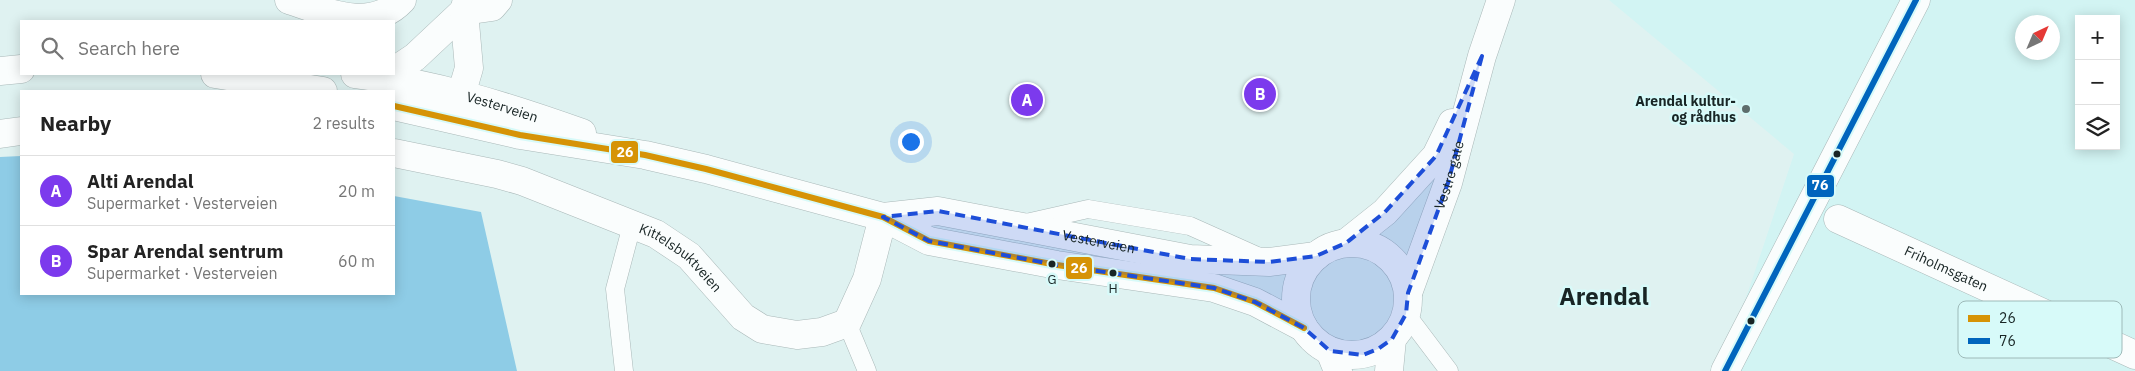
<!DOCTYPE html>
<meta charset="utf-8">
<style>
:root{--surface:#fff;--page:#f2f2f2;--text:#222;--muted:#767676;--line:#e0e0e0;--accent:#7c3aed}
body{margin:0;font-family:"IBM Plex Sans",sans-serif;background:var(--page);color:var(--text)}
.controls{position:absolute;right:15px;top:15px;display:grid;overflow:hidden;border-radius:0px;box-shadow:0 2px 12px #0003}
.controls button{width:45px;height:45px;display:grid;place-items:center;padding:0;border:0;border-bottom:1px solid var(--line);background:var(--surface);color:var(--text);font:25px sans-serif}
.compass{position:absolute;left:2015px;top:15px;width:45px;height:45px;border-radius:50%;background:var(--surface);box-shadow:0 2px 12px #0003;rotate:44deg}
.you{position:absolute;left:910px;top:141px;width:18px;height:18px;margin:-12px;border:4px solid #fff;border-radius:50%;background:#1a73e8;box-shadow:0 0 0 8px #1a73e833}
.badge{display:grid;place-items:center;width:32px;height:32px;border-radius:50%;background:var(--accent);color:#fff;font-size:16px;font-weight:700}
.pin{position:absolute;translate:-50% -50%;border:2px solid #fff;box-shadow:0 1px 5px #0006}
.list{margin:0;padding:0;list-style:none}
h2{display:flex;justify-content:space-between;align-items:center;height:65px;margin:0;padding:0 20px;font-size:21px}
h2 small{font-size:16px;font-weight:400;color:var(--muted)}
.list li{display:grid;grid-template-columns:32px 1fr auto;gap:15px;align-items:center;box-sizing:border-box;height:70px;padding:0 20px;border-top:1px solid var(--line)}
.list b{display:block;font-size:19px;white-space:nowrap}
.list p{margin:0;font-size:16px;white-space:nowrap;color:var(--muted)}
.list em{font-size:16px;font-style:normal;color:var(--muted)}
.icon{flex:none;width:28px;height:28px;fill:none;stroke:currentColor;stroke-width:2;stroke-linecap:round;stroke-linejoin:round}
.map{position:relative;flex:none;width:2135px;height:371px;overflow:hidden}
.search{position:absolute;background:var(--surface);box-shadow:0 2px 12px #0003;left:20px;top:20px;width:375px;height:55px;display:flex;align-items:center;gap:12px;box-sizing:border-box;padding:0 18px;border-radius:0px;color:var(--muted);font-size:19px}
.panel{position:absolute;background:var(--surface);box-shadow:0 2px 12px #0003;left:20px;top:90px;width:375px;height:205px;border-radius:0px}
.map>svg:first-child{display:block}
</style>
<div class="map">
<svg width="2135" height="371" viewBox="0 0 2135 371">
<rect width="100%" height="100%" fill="#dff2f1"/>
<path fill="#d2f4f3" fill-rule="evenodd" d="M1609,0H2135V371H1711L1745,301L1794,154ZM2079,19H2116V146H2079ZM2022,22H2052V52H2022Z"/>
<path fill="#8ecce6" d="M21,156V294H394V196L481,212L517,371H0V157Z"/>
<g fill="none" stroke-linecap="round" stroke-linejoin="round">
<g stroke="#a9b8b8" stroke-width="19">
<path id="lane" d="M1026,223L1088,209L1190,226L1257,256
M1406,314L1449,371
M847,323L867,371
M624,371L615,289L632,225"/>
</g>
<g stroke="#a9b8b8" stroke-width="29">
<g id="street">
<path d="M289,0C325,12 371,33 402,0"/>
<path d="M464,11L492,7L498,0"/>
<path d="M394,71L415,57L464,11"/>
<path d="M440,106L461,95L469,68L464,11L467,0"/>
<path d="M0,134L21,131"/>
<path id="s1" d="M394,153L497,174L522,181L656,234L689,256L743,317L762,329L797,335L822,332L847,323L867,279L883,217"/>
<path id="s2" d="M1838,219L2135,355"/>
<path d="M1725,371L1916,0"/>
</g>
</g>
<g stroke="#a9b8b8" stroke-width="29">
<path id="secondary" d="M1330,351L1338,371
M1389,371L1392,339"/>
</g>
<g stroke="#a9b8b8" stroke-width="29">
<g id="primary">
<path d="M0,71L21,69"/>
<path d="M215,74L323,91"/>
<path id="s3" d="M355,74C433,83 509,107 582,133"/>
<path d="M394,106L520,135L645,155L706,169L883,217L929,241L1057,265L1214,288L1255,302L1304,328"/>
<path id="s4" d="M883,217L938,211L1190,259L1269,262L1316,256"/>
<path d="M1346,243L1385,212L1436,156L1452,123"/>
<circle cx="1352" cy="299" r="56"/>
<path id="s5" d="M1408,293L1448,183L1482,56L1501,0"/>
</g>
</g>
<use href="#lane" stroke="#fafdfd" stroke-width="18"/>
<use href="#street" stroke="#fafdfd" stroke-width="28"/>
<use href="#secondary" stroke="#fafdfd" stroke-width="28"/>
<use href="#primary" stroke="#fafdfd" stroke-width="28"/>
<g stroke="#d7faf9" stroke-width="10">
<path id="bus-1" d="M394,106L520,135L645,155L706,169L883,217L929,241L1057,265L1214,288L1255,302L1304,328"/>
</g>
<g stroke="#d7faf9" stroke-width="10">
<path id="bus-2" d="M1725,371L1916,0"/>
</g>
<use href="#bus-1" stroke="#d69306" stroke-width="6"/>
<use href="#bus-2" stroke="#0065bd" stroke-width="6"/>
</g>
<path fill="#1d4ed8" fill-opacity="0.2" stroke="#1d4ed8" stroke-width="4" stroke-dasharray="10 6" stroke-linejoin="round" d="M1482,56L1448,183L1408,293L1406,314L1392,339L1378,349L1363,355L1330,351L1304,328L1255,302L1214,288L1057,265L929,241L883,217L938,211L1190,259L1269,262L1316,256L1346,243L1385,212L1436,156Z"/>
<circle fill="#5e6d6c" stroke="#d7faf9" stroke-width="2" cx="1746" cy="109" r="5"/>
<g fill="#182525" stroke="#d7faf9" stroke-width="2">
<circle cx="1837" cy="154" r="4.5"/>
<circle cx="1052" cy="264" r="4.5"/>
<circle cx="1113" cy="273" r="4.5"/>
<circle cx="1751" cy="321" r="4.5"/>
</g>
<g text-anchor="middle" stroke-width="5" stroke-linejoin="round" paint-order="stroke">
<g font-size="13" fill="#182525" stroke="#d7faf9">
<text x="1052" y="284">G</text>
<text x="1113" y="293">H</text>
</g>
<g font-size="14" font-weight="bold" fill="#182525" stroke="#d7faf9" text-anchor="end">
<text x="1736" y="106">Arendal kultur-<tspan x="1736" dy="16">og rådhus</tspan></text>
</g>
<g font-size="14" fill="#182525" stroke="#d7faf9">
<text dy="5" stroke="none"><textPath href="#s3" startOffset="151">Vesterveien</textPath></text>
<text dy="5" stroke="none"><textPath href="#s5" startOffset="125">Vestre gate</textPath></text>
<text dy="5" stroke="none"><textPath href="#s4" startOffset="219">Vesterveien</textPath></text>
<text dy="5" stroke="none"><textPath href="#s1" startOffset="309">Kittelsbuktveien</textPath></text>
<text dy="5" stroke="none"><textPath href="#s2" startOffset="119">Friholmsgaten</textPath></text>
</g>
<g font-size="24" font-weight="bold" fill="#182525" stroke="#d7faf9">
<text x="1604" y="305">Arendal</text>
</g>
</g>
<rect x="1958" y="301" width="164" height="57" rx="8" fill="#d7faf9" stroke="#9ebab9" stroke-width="1"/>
<rect x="1968" y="315" width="22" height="7" fill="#d69306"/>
<rect x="1968" y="338" width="22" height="6" fill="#0065bd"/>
<g font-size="14" fill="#182525">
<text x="1999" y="323">26</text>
<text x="1999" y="346">76</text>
</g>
<g stroke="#d7faf9" stroke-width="2">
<rect x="610" y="140" width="29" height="24" rx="5" fill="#d69306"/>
<rect x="1806" y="174" width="29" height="24" rx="5" fill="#0065bd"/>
<rect x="1065" y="256" width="28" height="24" rx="5" fill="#d69306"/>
</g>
<g font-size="14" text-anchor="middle" font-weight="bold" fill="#fff">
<text x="625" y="157">26</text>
<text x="1820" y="190">76</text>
<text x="1079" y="273">26</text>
</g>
</svg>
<div class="controls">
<button>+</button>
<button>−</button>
<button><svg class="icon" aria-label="layers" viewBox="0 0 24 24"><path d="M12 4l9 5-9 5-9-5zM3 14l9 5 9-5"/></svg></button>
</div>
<svg class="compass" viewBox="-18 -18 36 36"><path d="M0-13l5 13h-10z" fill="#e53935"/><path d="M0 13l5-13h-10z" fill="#767676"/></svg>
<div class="you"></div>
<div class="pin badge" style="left:1027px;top:100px">A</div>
<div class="pin badge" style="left:1260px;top:94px">B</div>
<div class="search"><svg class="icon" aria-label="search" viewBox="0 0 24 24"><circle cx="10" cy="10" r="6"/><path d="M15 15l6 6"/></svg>Search here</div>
<section class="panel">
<h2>Nearby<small>2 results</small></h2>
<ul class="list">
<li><span class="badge">A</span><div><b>Alti Arendal</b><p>Supermarket · Vesterveien</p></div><em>20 m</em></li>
<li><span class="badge">B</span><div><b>Spar Arendal sentrum</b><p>Supermarket · Vesterveien</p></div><em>60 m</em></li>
</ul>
</section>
</div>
